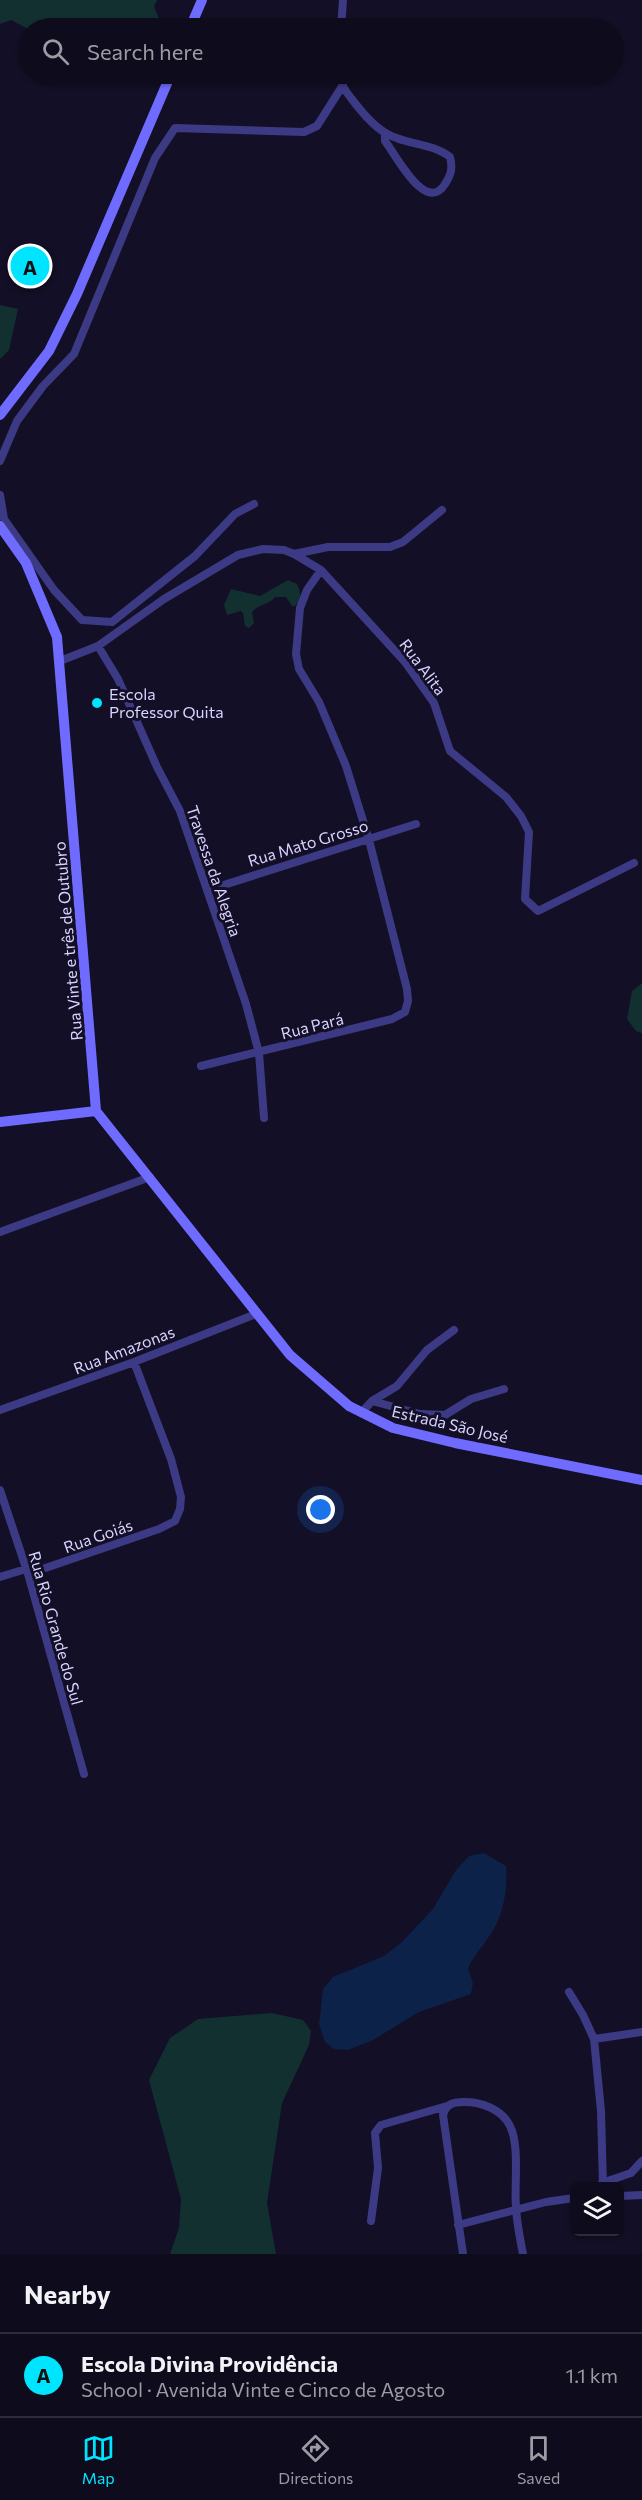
<!DOCTYPE html>
<meta charset="utf-8">
<style>
:root{--surface:#0e0b1c;--page:#171425;--text:#f1f3f6;--muted:#9b9ba3;--line:#2e2b3b;--accent:#00e5ff}
body{margin:0;font-family:Commissioner,sans-serif;background:var(--page);color:var(--text)}
.controls{position:absolute;right:18px;bottom:18px;display:grid;overflow:hidden;border-radius:9px;box-shadow:0 2px 4px #0004}
.controls button{width:54px;height:54px;display:grid;place-items:center;padding:0;border:0;border-bottom:2px solid var(--line);background:var(--surface);color:var(--text);font:30px sans-serif}
.you{position:absolute;left:321px;top:1510px;width:21px;height:21px;margin:-15px;border:4px solid #fff;border-radius:50%;background:#1a73e8;box-shadow:0 0 0 9px #1a73e833}
.badge{display:grid;place-items:center;width:39px;height:39px;border-radius:50%;background:var(--accent);color:#111;font-size:20px;font-weight:700}
.pin{position:absolute;translate:-50% -50%;border:3px solid #fff;box-shadow:0 2px 6px #0006}
.list{margin:0;padding:0;list-style:none}
h2{display:flex;justify-content:space-between;align-items:center;height:78px;margin:0;padding:0 24px;font-size:26px}
h2 small{font-size:20px;font-weight:400;color:var(--muted)}
.list li{display:grid;grid-template-columns:39px 1fr auto;gap:18px;align-items:center;box-sizing:border-box;height:84px;padding:0 24px;border-top:2px solid var(--line)}
.list b{display:block;font-size:22px;white-space:nowrap}
.list p{margin:0;font-size:20px;white-space:nowrap;color:var(--muted)}
.list em{font-size:20px;font-style:normal;color:var(--muted)}
.icon{flex:none;width:33px;height:33px;fill:none;stroke:currentColor;stroke-width:2;stroke-linecap:round;stroke-linejoin:round}
.map{position:relative;flex:none;width:642px;height:2254px;overflow:hidden}
.search{position:absolute;background:var(--surface);box-shadow:0 2px 4px #0004;left:18px;right:18px;top:18px;height:66px;display:flex;align-items:center;gap:15px;box-sizing:border-box;padding:0 21px;border-radius:33px;color:var(--muted);font-size:22px}
.sheet{height:162px;background:var(--surface)}
nav{display:flex;justify-content:space-around;align-items:center;box-sizing:border-box;height:84px;border-top:2px solid var(--line);background:var(--surface);font-size:16px;color:var(--muted)}
nav a{display:grid;justify-items:center;gap:3px}
nav .on{color:var(--accent)}
.map>svg:first-child{display:block}
</style>
<div class="map">
<svg width="642" height="2254" viewBox="0 0 642 2254">
<rect width="100%" height="100%" fill="#130f26"/>
<path fill="#12302f" d="M0,0H157L154,6L159,19L111,28L28,29L11,20L0,24Z
M0,305L18,309L9,350L0,359Z
M288,580L297,584C301,593 302,599 295,606H292L286,597H275C269,605 258,604 252,612L254,623L249,628L245,626L243,613L241,611L227,615L224,605L231,589L260,596Z
M642,983V1033L636,1031L627,1019L632,991Z
M272,2013L303,2020L311,2031L309,2045L282,2103L267,2203L276,2254H170L179,2228L181,2199L149,2080L170,2038L198,2019Z"/>
<path fill="#0c2248" d="M484,1853L506,1866C508,1891 503,1918 488,1938C481,1949 473,1956 468,1969L473,1983L471,1994L419,2012L373,2040L348,2050L334,2049L325,2042L319,2024L323,1989L333,1977L384,1956L402,1942L433,1909L456,1870L469,1856Z"/>
<g fill="none" stroke-linecap="round" stroke-linejoin="round">
<path stroke="#3d3a85" stroke-width="8" d="M341,28L343,0
M340,74C340,83 345,91 351,98C360,110 371,124 384,132C403,145 431,142 450,157C453,168 451,175 445,184C426,215 396,155 385,141V133
M0,461L17,421L43,386L74,354L155,158L175,128L304,132L317,126L343,85
M0,495L4,519L54,590L82,620L112,622L195,556L235,514L254,504
M294,554L328,547H390L403,542L442,510
M98,646L118,679L157,767L180,811L246,1004L259,1053L264,1118
M60,661L98,646L164,599L238,555L263,549L284,550L294,554L321,570L405,662L434,703L450,751L506,797L521,816L529,832L525,899L538,911L634,863
M208,890L416,824
M201,1066L392,1019L405,1012L408,1001L407,989L369,840L346,766L319,702L299,669L296,654L300,608L307,590L321,570
M0,1232L150,1177
M372,1401L397,1386L427,1350L454,1330
M0,1410L134,1362L256,1314
M361,1413L372,1401L420,1414L445,1415L471,1399L504,1389
M0,1490L28,1574L84,1774
M28,1574L159,1529L175,1521L180,1509L181,1497L171,1459L134,1362
M0,1577L26,1569
M569,1992L583,2015L594,2039L601,2111L603,2186
M594,2039L642,2032
M602,2183L631,2173L642,2161
M620,2196L642,2195
M371,2221L378,2168L375,2133L381,2125L447,2106
M458,2225L546,2202L574,2198
M463,2254L443,2115C446,2104 453,2102 464,2102C481,2102 502,2109 510,2126C520,2146 514,2185 516,2208C517,2224 520,2239 523,2254"/>
<path stroke="#6f6bff" stroke-width="10" d="M190,28L202,0
M0,415L49,351L77,294L171,74
M0,526L26,563L57,637L96,1111L290,1355L349,1406L393,1428L455,1443L642,1480
M0,1122L96,1111"/>
</g>
<circle fill="#00e5ff" stroke="#130f26" stroke-width="2" cx="97" cy="703" r="6"/>
<g text-anchor="middle" stroke-width="6" stroke-linejoin="round" paint-order="stroke">
<g font-size="16" fill="#d9d4ff" stroke="#130f26">
<text transform="translate(423 667) rotate(53)" y="6">Rua Alita</text>
<text transform="translate(308 843) rotate(-17)" y="6">Rua Mato Grosso</text>
<text transform="translate(214 871) rotate(71)" y="6">Travessa da Alegria</text>
<text transform="translate(68 941) rotate(-95)" y="6">Rua Vinte e três de Outubro</text>
<text transform="translate(312 1026) rotate(-14)" y="6">Rua Pará</text>
<text transform="translate(124 1350) rotate(-21)" y="6">Rua Amazonas</text>
<text transform="translate(450 1424) rotate(13)" y="6">Estrada São José</text>
<text transform="translate(98 1536) rotate(-19)" y="6">Rua Goiás</text>
<text transform="translate(56 1628) rotate(74)" y="6">Rua Rio Grande do Sul</text>
</g>
<g font-size="16" fill="#d9d4ff" stroke="#130f26" text-anchor="start">
<text x="109" y="700">Escola<tspan x="109" dy="18">Professor Quita</tspan></text>
</g>
</g>
</svg>
<div class="controls">
<button><svg class="icon" aria-label="layers" viewBox="0 0 24 24"><path d="M12 4l9 5-9 5-9-5zM3 14l9 5 9-5"/></svg></button>
</div>
<div class="you"></div>
<div class="pin badge" style="left:30px;top:266px">A</div>
<div class="search"><svg class="icon" aria-label="search" viewBox="0 0 24 24"><circle cx="10" cy="10" r="6"/><path d="M15 15l6 6"/></svg>Search here</div>
</div>
<section class="sheet">
<h2>Nearby<small></small></h2>
<ul class="list">
<li><span class="badge">A</span><div><b>Escola Divina Providência</b><p>School · Avenida Vinte e Cinco de Agosto</p></div><em>1.1 km</em></li>
</ul>
</section>
<nav>
<a class="on"><svg class="icon" aria-label="map" viewBox="0 0 24 24"><path d="M3 6l6-2 6 2 6-2v14l-6 2-6-2-6 2zM9 4v14M15 6v14"/></svg>Map</a>
<a><svg class="icon" aria-label="directions" viewBox="0 0 24 24"><path d="M12 3l9 9-9 9-9-9zM9 14v-3h6M13 9l2 2-2 2"/></svg>Directions</a>
<a><svg class="icon" aria-label="saved" viewBox="0 0 24 24"><path d="M7 4h10v16l-5-4-5 4z"/></svg>Saved</a>
</nav>
